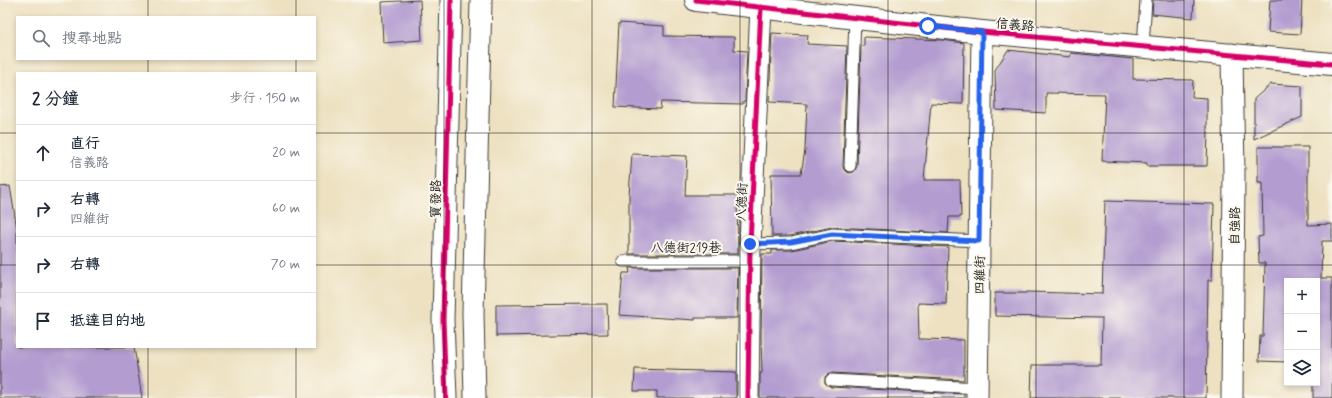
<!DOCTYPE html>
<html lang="zh-TW">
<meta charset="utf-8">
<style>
:root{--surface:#fff;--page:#f6f6f7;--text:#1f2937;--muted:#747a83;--line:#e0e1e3}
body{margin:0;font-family:Mynerve,"LXGW WenKai TC",sans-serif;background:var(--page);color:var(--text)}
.controls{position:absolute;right:12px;bottom:12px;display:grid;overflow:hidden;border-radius:0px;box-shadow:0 2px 6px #0003}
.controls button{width:36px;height:36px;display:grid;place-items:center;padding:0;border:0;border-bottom:1px solid var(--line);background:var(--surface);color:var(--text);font:20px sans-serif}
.stop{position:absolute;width:12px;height:12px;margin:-9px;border:3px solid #2563eb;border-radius:50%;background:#fff}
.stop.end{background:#2563eb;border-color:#fff;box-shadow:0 1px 4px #0008}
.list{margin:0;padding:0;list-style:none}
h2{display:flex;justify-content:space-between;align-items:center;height:52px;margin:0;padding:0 16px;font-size:17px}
h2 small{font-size:13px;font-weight:400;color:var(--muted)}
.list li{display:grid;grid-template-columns:26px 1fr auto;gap:12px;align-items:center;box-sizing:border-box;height:56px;padding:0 16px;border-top:1px solid var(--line)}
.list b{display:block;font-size:15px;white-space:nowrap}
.list p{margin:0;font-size:13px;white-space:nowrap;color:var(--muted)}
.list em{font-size:13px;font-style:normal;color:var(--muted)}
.icon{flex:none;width:22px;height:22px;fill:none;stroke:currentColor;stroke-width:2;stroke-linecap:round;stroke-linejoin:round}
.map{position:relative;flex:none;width:1332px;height:398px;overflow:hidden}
.search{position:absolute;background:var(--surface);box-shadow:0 2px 6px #0003;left:16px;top:16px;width:300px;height:44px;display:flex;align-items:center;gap:10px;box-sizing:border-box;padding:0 14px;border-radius:0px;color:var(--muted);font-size:15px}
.panel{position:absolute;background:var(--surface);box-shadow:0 2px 6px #0003;left:16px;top:72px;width:300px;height:276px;border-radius:0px}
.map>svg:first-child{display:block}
</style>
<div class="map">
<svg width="1332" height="398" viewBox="0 0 1332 398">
<rect width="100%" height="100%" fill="#fbf7ec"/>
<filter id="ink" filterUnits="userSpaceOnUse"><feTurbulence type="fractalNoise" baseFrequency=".025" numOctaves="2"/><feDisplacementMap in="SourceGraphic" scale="8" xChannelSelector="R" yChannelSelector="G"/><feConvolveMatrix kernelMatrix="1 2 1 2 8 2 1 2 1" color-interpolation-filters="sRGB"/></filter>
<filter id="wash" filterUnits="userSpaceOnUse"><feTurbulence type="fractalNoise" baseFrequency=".012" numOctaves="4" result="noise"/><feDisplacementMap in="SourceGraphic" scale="16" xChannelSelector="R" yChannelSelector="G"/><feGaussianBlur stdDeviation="0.9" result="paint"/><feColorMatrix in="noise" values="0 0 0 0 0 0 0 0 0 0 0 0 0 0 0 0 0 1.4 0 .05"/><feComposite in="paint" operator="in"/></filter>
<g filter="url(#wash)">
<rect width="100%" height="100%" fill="#ede1c1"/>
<g id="blocks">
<path fill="#b39cd0" d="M420,0L422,40L383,43L381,2Z
M1153,0H1194L1193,18L1152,14Z
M1270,0H1302L1300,34L1268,32Z
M619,23L664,26V36L734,37V50L747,51L745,101H743V104L661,102L660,109L615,107Z
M772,33L808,35L807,44L847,46L843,166L844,170L849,173L854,172L857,166L861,46H864V37L942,40L964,43L963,104L931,103L924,180H960L961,217H949L948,233L832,227L790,236H772L771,174H801L805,150L807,104L769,102Z
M1008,50L1070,57L1071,53L1133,59V79L1193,80L1192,97L1207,98V131H1208L1207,166H1147V163L1102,161L1105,94L1046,93V113L996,110L995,70Z
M1271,84L1302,86V117L1254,139V99Z
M1258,147H1308V225L1332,224V241H1322L1321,278H1332V398H1313V383H1317V281H1287V362L1259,361L1260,336H1263L1265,263H1259L1258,237L1263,236L1262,183H1258Z
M632,154L687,156L685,195H737L738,254H629V195Z
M10,186L17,229V347H134L142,398H0V187Z
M1105,201L1214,204L1212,280H1208L1206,398H1031L1032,365H1101L1102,318L995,316V293H1026V292L1102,294Z
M833,241L948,247L946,304L918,303L919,339L964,340V380L831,373L828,374L825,377V383L831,387L964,394V398H760V373H762L761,338L762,254H772V250H792Z
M629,268H738L737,318H695V320L619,315L623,273H630Z
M607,304L608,334L496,336V305Z
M635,369L736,372V398H657V391H634Z"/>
</g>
</g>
<g filter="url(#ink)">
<use href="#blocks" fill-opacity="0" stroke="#3b3a35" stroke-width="1"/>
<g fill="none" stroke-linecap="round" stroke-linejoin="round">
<g stroke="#3b3a35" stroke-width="13">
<path id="service" d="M1143,46L1146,0
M850,166L855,17
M750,244L791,243L832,234L979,241
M623,261H750
M831,380L978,388"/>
</g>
<g stroke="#3b3a35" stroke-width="23">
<path id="minor" d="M446,398L443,320L451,0
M475,398L473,313L481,0
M748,398L750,244L761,7
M977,398L982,32
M1232,398L1234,174L1232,54"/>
</g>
<g stroke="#3b3a35" stroke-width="24">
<path id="tertiary" d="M696,0L982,32L1332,64"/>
</g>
<use href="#service" stroke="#fff" stroke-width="11"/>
<use href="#minor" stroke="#fff" stroke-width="21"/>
<use href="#tertiary" stroke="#fff" stroke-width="22"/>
<g stroke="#fbf7ec" stroke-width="8">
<path id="cycleway" d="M696,0L982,32L1332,64
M446,398L443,320L451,0
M748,398L750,244L761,7"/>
</g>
<use href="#cycleway" stroke="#d6006c" stroke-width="5"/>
</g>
</g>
<g fill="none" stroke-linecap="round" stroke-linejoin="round" filter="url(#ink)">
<path stroke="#2563eb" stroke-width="5" d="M750,244L791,242L832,234L979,241L982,32L928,26"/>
</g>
<path fill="none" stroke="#1c1c1c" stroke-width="1" stroke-opacity="0.55" d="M148,0V17M296,0V17M444,0V398M592,0V398M740,0V398M888,0V398M1036,0V398M1184,0V398M148,59V73M296,59V73M0,133H17M315,133H1332M0,265H17M315,265H1332M148,347V398M296,347V398"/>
<g text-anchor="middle" stroke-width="4" stroke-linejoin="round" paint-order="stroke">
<g font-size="13" fill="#1c1c1c" stroke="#fbf7ec">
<text transform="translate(1015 24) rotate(5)" y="5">信義路</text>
<text transform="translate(435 199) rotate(-89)" y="5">寶發路</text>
<text transform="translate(741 202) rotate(-88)" y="5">八德街</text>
<text transform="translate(1234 226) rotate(-89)" y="5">自強路</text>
<text x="686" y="252">八德街219巷</text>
<text transform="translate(979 275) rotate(-89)" y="5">四維街</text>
</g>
</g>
</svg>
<div class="controls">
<button>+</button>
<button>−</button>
<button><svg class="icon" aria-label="layers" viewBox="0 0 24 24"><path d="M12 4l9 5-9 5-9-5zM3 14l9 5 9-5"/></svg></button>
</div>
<div class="stop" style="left:928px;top:26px"></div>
<div class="stop end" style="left:750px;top:244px"></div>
<div class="search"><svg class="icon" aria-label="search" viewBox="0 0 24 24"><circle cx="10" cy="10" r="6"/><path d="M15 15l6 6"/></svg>搜尋地點</div>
<section class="panel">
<h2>2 分鐘<small>步行 · 150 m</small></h2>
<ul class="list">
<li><svg class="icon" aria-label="ahead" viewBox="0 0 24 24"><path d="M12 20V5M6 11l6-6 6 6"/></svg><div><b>直行</b><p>信義路</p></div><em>20 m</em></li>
<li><svg class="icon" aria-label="right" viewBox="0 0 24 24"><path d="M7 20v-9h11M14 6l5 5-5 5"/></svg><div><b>右轉</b><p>四維街</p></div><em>60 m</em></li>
<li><svg class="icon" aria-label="right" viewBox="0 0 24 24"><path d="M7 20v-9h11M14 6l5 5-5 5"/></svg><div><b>右轉</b></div><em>70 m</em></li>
<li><svg class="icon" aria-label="arrive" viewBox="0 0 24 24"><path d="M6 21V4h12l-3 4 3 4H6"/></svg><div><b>抵達目的地</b></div></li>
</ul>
</section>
</div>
